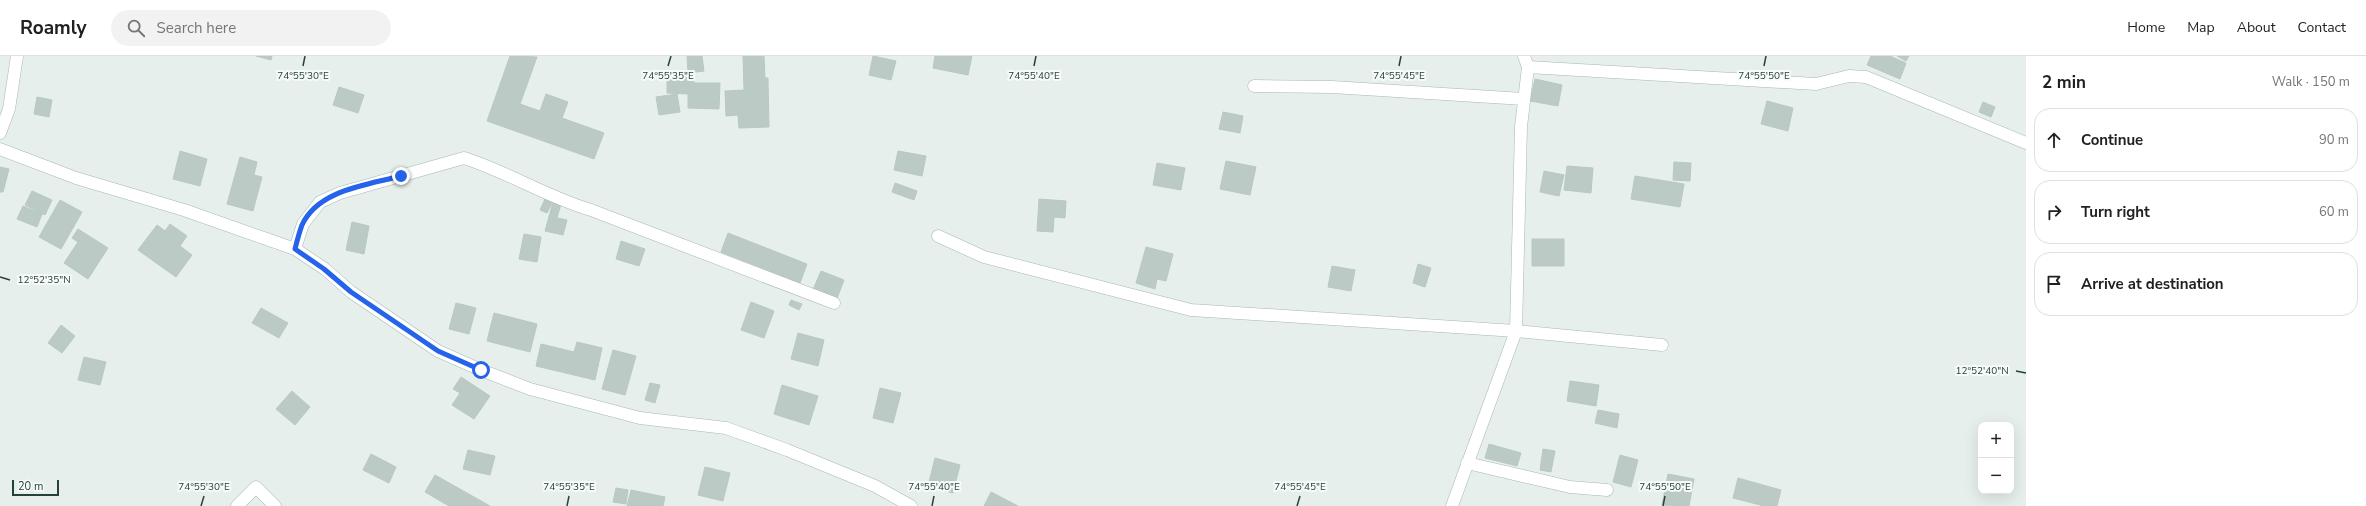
<!DOCTYPE html>
<meta charset="utf-8">
<style>
:root{--surface:#fff;--page:#f2f2f2;--text:#202124;--muted:#757577;--line:#e0e0e0}
body{margin:0;font-family:"Nunito Sans",sans-serif;background:var(--page);color:var(--text)}
.controls{position:absolute;right:12px;bottom:12px;display:grid;overflow:hidden;border-radius:8px;box-shadow:0 4px 16px #0002}
.controls button{width:36px;height:36px;display:grid;place-items:center;padding:0;border:0;border-bottom:1px solid var(--line);background:var(--surface);color:var(--text);font:20px sans-serif}
.scale{position:absolute;left:12px;bottom:10px;width:47px;box-sizing:border-box;padding-left:4px;border:2px solid #24423a;border-top:0;font-size:11px;line-height:14px;white-space:nowrap;color:#24423a;-webkit-text-stroke:3px #f7fbf9;paint-order:stroke}
.stop{position:absolute;width:12px;height:12px;margin:-9px;border:3px solid #2563eb;border-radius:50%;background:#fff}
.stop.end{background:#2563eb;border-color:#fff;box-shadow:0 1px 4px #0008}
.list{margin:0;padding:0;list-style:none}
h2{display:flex;justify-content:space-between;align-items:center;height:52px;margin:0;padding:0 16px;font-size:17px}
h2 small{font-size:13px;font-weight:400;color:var(--muted)}
.list li{display:grid;grid-template-columns:26px 1fr auto;gap:12px;align-items:center;box-sizing:border-box;height:64px;margin:0 8px 8px;padding:0 8px;border:1px solid var(--line);border-radius:16px}
.list b{display:block;font-size:15px;white-space:nowrap}
.list em{font-size:13px;font-style:normal;color:var(--muted)}
.icon{flex:none;width:22px;height:22px;fill:none;stroke:currentColor;stroke-width:2;stroke-linecap:round;stroke-linejoin:round}
.map{position:relative;flex:none;width:2026px;height:450px;overflow:hidden}
header{display:flex;align-items:center;gap:24px;box-sizing:border-box;height:56px;padding:0 20px;background:var(--surface);border-bottom:1px solid var(--line)}
header strong{font-size:19px}
nav{display:flex;gap:22px;margin-inline-start:auto;font-size:14px}
.search{width:280px;height:36px;background:var(--page);display:flex;align-items:center;gap:10px;box-sizing:border-box;padding:0 14px;border-radius:22px;color:var(--muted);font-size:15px}
main{display:flex}
aside{flex:1;background:var(--surface)}
.map>svg:first-child{display:block}
</style>
<header>
<strong>Roamly</strong>
<div class="search"><svg class="icon" aria-label="search" viewBox="0 0 24 24"><circle cx="10" cy="10" r="6"/><path d="M15 15l6 6"/></svg>Search here</div>
<nav><a>Home</a><a>Map</a><a>About</a><a>Contact</a></nav>
</header>
<main>
<div class="map">
<svg width="2026" height="450" viewBox="0 0 2026 450">
<rect width="100%" height="100%" fill="#e6efeb"/>
<path fill="#bbcac4" stroke="#b8c9c2" d="M256,0H272L271,4Z
M510,0L537,1L520,48L540,55L546,38L568,46L562,62L604,77L594,103L487,65Z
M687,0H702L704,15L688,17Z
M743,0H764L765,22H768L769,71L739,72L738,59L726,60L725,35L744,34Z
M873,0L896,5L891,24L869,19Z
M935,0H972L968,19L933,12Z
M1871,0H1890L1906,7L1900,23L1867,9Z
M1897,0H1909L1906,5Z
M667,21H694V27H720L719,53L688,52V38L667,37Z
M1535,23L1562,29L1558,50L1530,45Z
M339,31L364,39L358,57L333,49Z
M677,38L680,56L659,59L656,41Z
M37,41L52,44L49,61L34,58Z
M1767,45L1793,52L1788,75L1761,68Z
M1983,46L1995,51L1991,61L1979,56Z
M1223,56L1243,60L1240,77L1219,73Z
M180,95L207,103L200,130L173,123Z
M898,95L926,100L922,120L894,114Z
M240,101L257,106L254,119L262,121L253,155L227,148Z
M1226,105L1256,111L1250,139L1220,133Z
M1674,106L1691,107L1690,125L1673,124Z
M1157,107L1185,112L1181,134L1153,129Z
M1567,110L1593,112L1591,137L1564,134Z
M0,111L9,113L3,136H0Z
M1544,115L1564,119L1559,140L1540,136Z
M1635,120L1684,128L1680,151L1631,143Z
M895,127L917,135L914,144L892,136Z
M32,135L52,144L45,159L25,149Z
M545,143L552,147L547,157L540,154Z
M1039,143L1066,145L1065,162L1054,161L1053,176L1037,175Z
M60,144L82,156L61,193L39,181Z
M553,146L561,148L557,162L567,164L563,179L545,175Z
M23,150L42,158L37,171L17,163Z
M352,166L369,170L364,198L346,194Z
M170,168L187,180L180,190L192,199L176,221L138,194L157,169L165,175Z
M78,173L108,192L88,223L64,207L78,186L72,182Z
M728,177L807,208L800,227L721,196Z
M524,178L541,181L537,206L519,203Z
M1532,183H1564V210H1532Z
M621,185L645,193L639,210L616,203Z
M1146,191L1173,198L1166,225L1157,223L1155,233L1136,227Z
M1418,208L1431,212L1425,231L1413,227Z
M1332,210L1355,214L1351,235L1328,231Z
M821,215L844,224L836,245L812,236Z
M791,244L802,248L799,254L789,249Z
M751,246L774,255L764,282L741,274Z
M456,247L476,252L469,278L449,273Z
M261,252L288,267L279,282L252,267Z
M494,257L537,268L530,296L487,285Z
M61,269L75,280L62,297L48,287Z
M798,277L824,284L818,310L791,303Z
M577,286L602,292L595,324L536,310L541,288L574,296Z
M613,294L636,300L625,339L602,333Z
M84,301L106,306L100,329L78,324Z
M461,321L490,340L474,363L452,349L460,337L453,333Z
M1570,325L1599,329L1596,350L1567,345Z
M650,327L660,329L655,347L645,344Z
M782,329L818,340L809,369L774,358Z
M880,332L901,337L893,367L873,362Z
M292,335L310,351L295,369L276,353Z
M1598,354L1619,358L1617,372L1595,367Z
M1489,388L1521,397L1517,410L1485,402Z
M1543,393L1555,395L1551,416L1540,414Z
M468,394L495,400L490,419L463,413Z
M371,398L396,411L389,427L363,414Z
M1620,399L1638,404L1631,431L1613,426Z
M935,402L960,409L953,437L928,430Z
M705,411L730,417L723,445L698,439Z
M1668,418L1694,423L1689,450L1662,449Z
M435,419L490,450H449L425,436Z
M1738,422L1781,434L1777,450H1764L1733,442Z
M616,432L628,434L626,448L613,446Z
M631,434L665,441L663,450H627Z
M991,436L1018,450H984Z"/>
<g fill="none" stroke-linecap="round" stroke-linejoin="round">
<g stroke="#a8b8b2" stroke-width="13">
<path id="street" d="M1528,11L1816,28L1849,20L1866,21L2026,87
M1254,30L1332,31L1524,43
M0,77L9,53L17,0
M0,93L76,122L184,154L295,193L325,213L351,236L438,295L481,314L530,333L640,362L726,372L787,394L875,430L911,450
M938,180L984,201L1191,254L1516,275L1662,289
M295,193L303,168L320,146L340,137L464,102C508,116 547,141 591,154L834,247
M1467,407L1570,431L1607,434
M237,450L256,431L275,450
M1452,450L1516,275L1521,71L1528,11L1524,0"/>
</g>
<use href="#street" stroke="#fff" stroke-width="12"/>
</g>
<g fill="none" stroke-linecap="round" stroke-linejoin="round">
<path stroke="#2563eb" stroke-width="5" d="M401,120C367,129 318,134 302,169C299,177 297,185 295,193L324,213L351,236L438,295L481,314"/>
</g>
<path fill="none" stroke="#24423a" stroke-width="1.5" d="M303,10L305,0M668,10L671,0M1034,10L1036,0M1399,10L1401,0M1764,10L1766,0M0,221L10,224M2016,315L2026,317M201,450L204,440M567,450L569,440M932,450L934,440M1297,450L1300,440M1663,450L1665,440"/>
<g font-size="10" text-anchor="middle" fill="#24423a" stroke="#f7fbf9" stroke-width="4" stroke-linejoin="round" paint-order="stroke">
<text x="303" y="23">74°55'30"E</text>
<text x="668" y="23">74°55'35"E</text>
<text x="1034" y="23">74°55'40"E</text>
<text x="1399" y="23">74°55'45"E</text>
<text x="1764" y="23">74°55'50"E</text>
<text x="44" y="227">12°52'35"N</text>
<text x="1982" y="318">12°52'40"N</text>
<text x="204" y="434">74°55'30"E</text>
<text x="569" y="434">74°55'35"E</text>
<text x="934" y="434">74°55'40"E</text>
<text x="1300" y="434">74°55'45"E</text>
<text x="1665" y="434">74°55'50"E</text>
</g>
</svg>
<div class="controls">
<button>+</button>
<button>−</button>
</div>
<div class="scale">20 m</div>
<div class="stop" style="left:481px;top:314px"></div>
<div class="stop end" style="left:401px;top:120px"></div>
</div>
<aside>
<h2>2 min<small>Walk · 150 m</small></h2>
<ul class="list">
<li><svg class="icon" aria-label="ahead" viewBox="0 0 24 24"><path d="M12 20V5M6 11l6-6 6 6"/></svg><div><b>Continue</b></div><em>90 m</em></li>
<li><svg class="icon" aria-label="right" viewBox="0 0 24 24"><path d="M7 20v-9h11M14 6l5 5-5 5"/></svg><div><b>Turn right</b></div><em>60 m</em></li>
<li><svg class="icon" aria-label="arrive" viewBox="0 0 24 24"><path d="M6 21V4h12l-3 4 3 4H6"/></svg><div><b>Arrive at destination</b></div></li>
</ul>
</aside>
</main>
